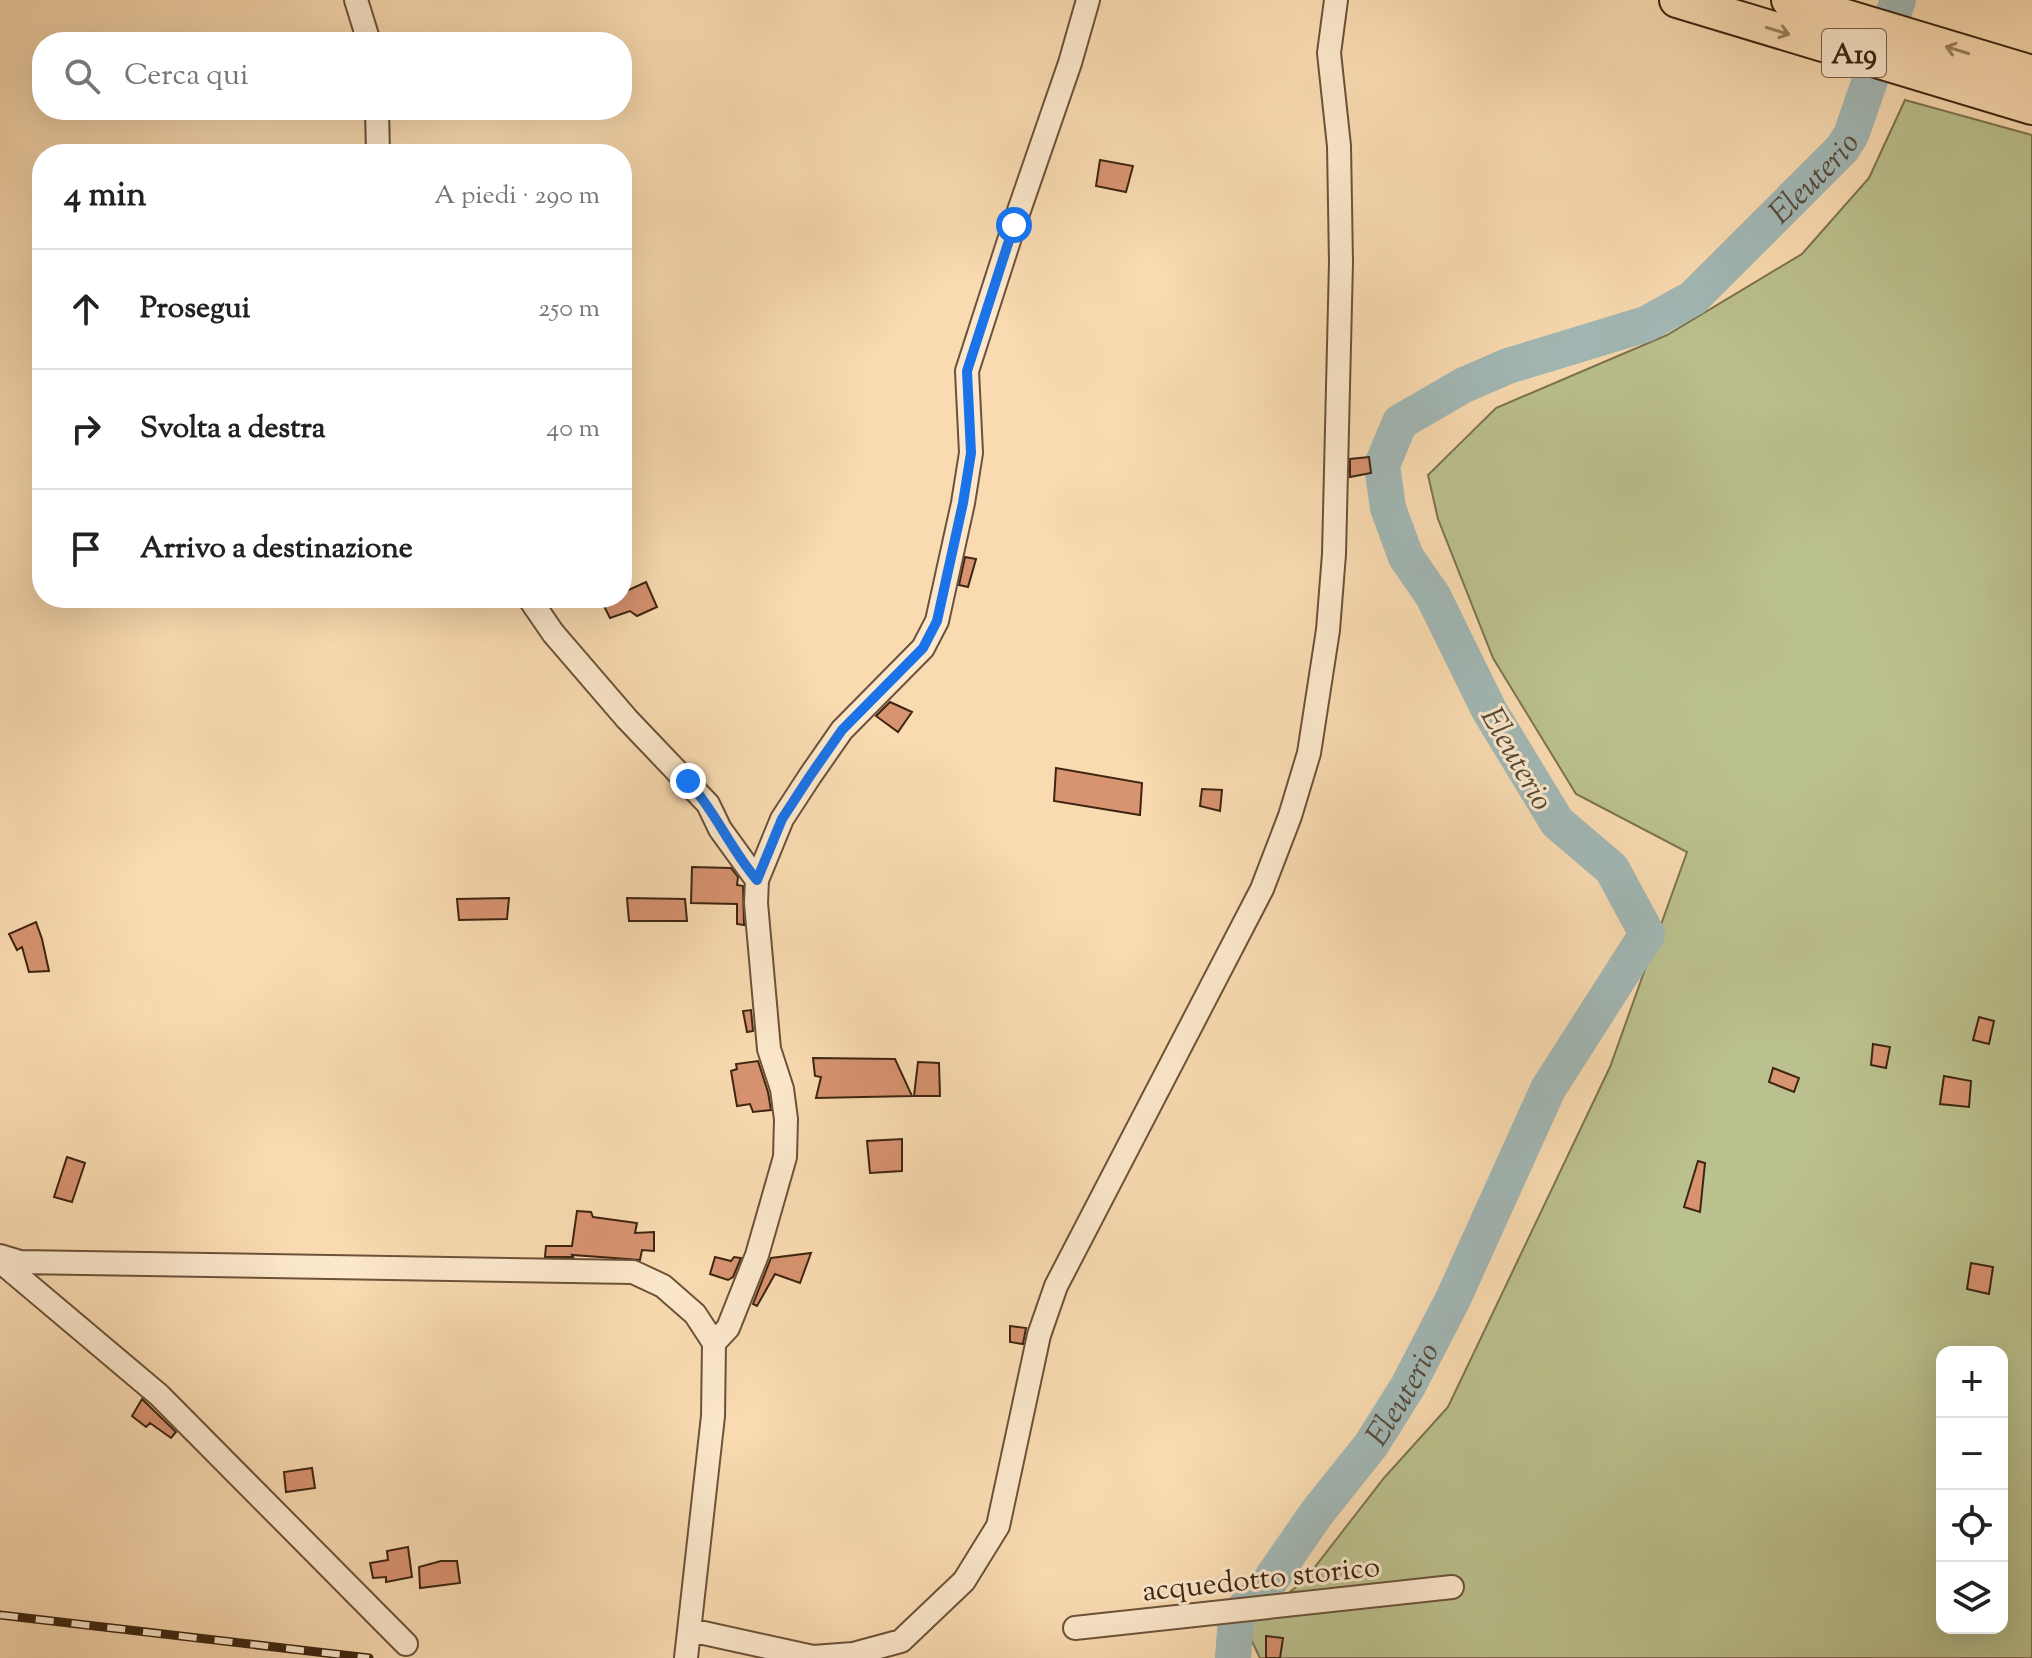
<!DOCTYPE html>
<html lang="it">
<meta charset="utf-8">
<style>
:root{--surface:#fff;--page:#f6f6f6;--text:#222;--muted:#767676;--line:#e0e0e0}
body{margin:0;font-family:"Sorts Mill Goudy",serif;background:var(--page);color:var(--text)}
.controls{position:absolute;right:24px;bottom:24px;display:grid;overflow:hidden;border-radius:16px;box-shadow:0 8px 32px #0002}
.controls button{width:72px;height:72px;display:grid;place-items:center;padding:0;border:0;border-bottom:2px solid var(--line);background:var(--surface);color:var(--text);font:40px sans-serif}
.stop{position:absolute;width:24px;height:24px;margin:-18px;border:6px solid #1a73e8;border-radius:50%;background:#fff}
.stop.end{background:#1a73e8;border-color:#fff;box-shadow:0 2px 8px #0008}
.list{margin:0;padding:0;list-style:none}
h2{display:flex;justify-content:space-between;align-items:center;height:104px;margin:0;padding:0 32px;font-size:34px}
h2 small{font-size:26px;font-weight:400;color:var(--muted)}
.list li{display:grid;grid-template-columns:52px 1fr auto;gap:24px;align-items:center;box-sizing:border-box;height:120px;padding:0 32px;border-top:2px solid var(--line)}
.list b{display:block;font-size:30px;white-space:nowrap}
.list em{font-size:26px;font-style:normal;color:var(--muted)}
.icon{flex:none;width:44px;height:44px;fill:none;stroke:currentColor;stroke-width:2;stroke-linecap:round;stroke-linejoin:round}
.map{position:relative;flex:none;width:2032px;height:1658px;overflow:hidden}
.search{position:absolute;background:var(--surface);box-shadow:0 8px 32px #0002;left:32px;top:32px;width:600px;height:88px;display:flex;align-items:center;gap:20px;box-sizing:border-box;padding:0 28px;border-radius:32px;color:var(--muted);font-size:30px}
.panel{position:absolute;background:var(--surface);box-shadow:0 8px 32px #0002;left:32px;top:144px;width:600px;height:464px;border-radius:32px}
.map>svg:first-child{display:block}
</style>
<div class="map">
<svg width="2032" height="1658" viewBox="0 0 2032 1658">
<rect width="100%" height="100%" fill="#fadbb1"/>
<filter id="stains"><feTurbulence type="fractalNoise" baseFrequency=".0025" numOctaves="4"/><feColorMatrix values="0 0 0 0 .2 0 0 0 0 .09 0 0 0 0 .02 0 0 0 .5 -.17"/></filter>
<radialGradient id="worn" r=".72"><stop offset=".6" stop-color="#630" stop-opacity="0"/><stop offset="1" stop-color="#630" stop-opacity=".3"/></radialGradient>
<path fill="#bbc18e" stroke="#7c7350" stroke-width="2" fill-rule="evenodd" d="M1905,100L2032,135V1658H1260L1245,1627L1304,1581L1384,1478L1448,1407L1610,1067L1687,852L1576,794L1493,658L1438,519L1428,475L1496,408L1667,335L1802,254L1869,178ZM1942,1352H2002V1628H1942Z"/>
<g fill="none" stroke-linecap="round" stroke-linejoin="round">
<path stroke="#a2b8b6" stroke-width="36" id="s1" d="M1233,1658L1236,1617L1265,1588L1316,1514L1371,1445L1408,1386L1453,1299L1548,1089L1647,934L1612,869L1557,822L1489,710L1433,596L1406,557L1388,508L1382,465L1400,422L1464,385L1508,366L1646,324L1693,298L1842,149L1851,135L1898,0"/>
</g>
<path fill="#d89371" stroke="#3d2511" stroke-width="2" d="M1100,160L1133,166L1126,192L1096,186Z
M1369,457L1371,473L1350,477V459Z
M965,557L976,559L968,587L959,585Z
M646,582L657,607L637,616L630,611L610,618L602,602L612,598H622V593Z
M890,702L912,712L898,732L876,716Z
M1056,768L1142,783L1140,815L1054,801Z
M1202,789L1222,790L1220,811L1200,806Z
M692,867L731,868L738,877L737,885L743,886L744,925L737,924V904L691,903Z
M509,898L507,919L459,920L457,899Z
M627,898L685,899L687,921H629Z
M36,922L42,939L49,971L29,972L22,947L17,950L9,934Z
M751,1010L753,1031L747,1032L743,1011Z
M1979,1017L1994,1021L1989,1044L1973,1040Z
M1873,1044L1890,1047L1886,1068L1871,1065Z
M813,1058L895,1059L912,1096L816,1098L821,1077L815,1076Z
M758,1061L768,1092L771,1110L753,1112L750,1104L737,1106L731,1071L737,1069L736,1064Z
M918,1062L939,1063L940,1096H914Z
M1773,1068L1799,1078L1794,1092L1769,1082Z
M1944,1076L1971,1081L1969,1107L1940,1104Z
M902,1139V1171L870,1173L867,1141Z
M67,1157L85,1163L72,1202L54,1197Z
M1698,1161L1705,1163L1700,1212L1684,1207Z
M577,1211L591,1212L593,1217L637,1223L635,1233L654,1232V1251L642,1250L640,1260L572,1255L573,1257H545L546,1246H572Z
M811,1253L800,1283L775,1274L757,1306L753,1304L771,1258Z
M715,1257L731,1261L734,1257L741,1258L733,1277L728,1280L710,1274Z
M1971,1263L1993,1267L1989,1294L1967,1289Z
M1010,1326L1026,1328L1023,1344L1010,1342Z
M142,1399L176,1432L171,1438L150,1423L146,1427L132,1416Z
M312,1468L315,1488L286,1492L284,1472Z
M408,1547L412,1577L386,1582V1577L373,1578L370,1563L388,1560L387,1551Z
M441,1561H457L460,1583L420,1588L419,1567Z
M1266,1636L1283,1638L1280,1658H1266Z"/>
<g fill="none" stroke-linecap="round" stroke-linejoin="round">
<g stroke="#6c5239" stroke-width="26">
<path id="minor" d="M356,0L369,42
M377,110L378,154
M529,598L553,633L627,719L708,804L720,829L757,880
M0,1256L20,1262L633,1272L663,1286L695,1314L714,1343L713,1416L686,1658
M0,1261L159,1395L406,1644
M714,1343L728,1328L757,1255L785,1157L786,1119L782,1089L769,1049L756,903L757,880L782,819L810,776L842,730L923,648L937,621L963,503L971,453L967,371L1014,225L1070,63L1088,0
M1075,1628L1452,1587
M690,1630L813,1657L853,1654L901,1641L964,1581L998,1526L1039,1335L1056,1286L1262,889L1290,816L1309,753L1328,630L1334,554L1341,262L1339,146L1329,53L1336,0"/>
</g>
<g stroke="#3d2511" stroke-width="38">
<path id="highway" d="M1677,0L2032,107
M1789,0L2032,73"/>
</g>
<use href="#minor" stroke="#fce8cc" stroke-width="22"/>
<use href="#highway" stroke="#fadbb1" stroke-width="34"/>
<g stroke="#3d2511" stroke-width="9">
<path id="rail" d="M0,1615L369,1658"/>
</g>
<use href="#rail" stroke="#fce8cc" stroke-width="6" stroke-dasharray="18" stroke-linecap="butt"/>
</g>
<defs><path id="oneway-shaft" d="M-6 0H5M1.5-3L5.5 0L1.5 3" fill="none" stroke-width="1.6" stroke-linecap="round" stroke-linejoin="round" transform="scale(2)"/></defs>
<g stroke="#9c8061">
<use href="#oneway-shaft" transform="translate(1778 31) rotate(17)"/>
<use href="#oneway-shaft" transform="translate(1957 50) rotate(-163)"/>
</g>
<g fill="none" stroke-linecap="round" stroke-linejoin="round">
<path stroke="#1a73e8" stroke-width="10" d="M688,781C715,811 730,848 757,880L782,819L810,776L842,730L923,648L937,621L963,503L971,453L967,371L1014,225"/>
</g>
<g text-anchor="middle" stroke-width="6" stroke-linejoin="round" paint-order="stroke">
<rect fill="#fce8cc" stroke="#766049" stroke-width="2" x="1822" y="29" width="64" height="48" rx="6"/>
<g font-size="28" font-weight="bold" fill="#3d2511">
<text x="1854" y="63">A19</text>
</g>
<g font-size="30" fill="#3d2511" stroke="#fce8cc">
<text transform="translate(1261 1578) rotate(-6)" y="10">acquedotto storico</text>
</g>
<g font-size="32" font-style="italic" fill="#564a3a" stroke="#fce8cc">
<text dy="11" stroke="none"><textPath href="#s1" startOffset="1926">Eleuterio</textPath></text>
<text transform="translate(1518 758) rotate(60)" y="11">Eleuterio</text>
<text dy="11" stroke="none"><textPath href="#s1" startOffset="320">Eleuterio</textPath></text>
</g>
</g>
<rect width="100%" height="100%" filter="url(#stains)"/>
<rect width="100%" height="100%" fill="url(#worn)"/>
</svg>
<div class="controls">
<button>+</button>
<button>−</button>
<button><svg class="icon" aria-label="locate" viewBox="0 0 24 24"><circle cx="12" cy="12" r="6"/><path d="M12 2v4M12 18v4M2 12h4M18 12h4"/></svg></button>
<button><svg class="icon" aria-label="layers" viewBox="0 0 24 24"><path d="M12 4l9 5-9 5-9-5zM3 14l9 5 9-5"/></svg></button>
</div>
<div class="stop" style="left:1014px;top:225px"></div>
<div class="stop end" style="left:688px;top:781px"></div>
<div class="search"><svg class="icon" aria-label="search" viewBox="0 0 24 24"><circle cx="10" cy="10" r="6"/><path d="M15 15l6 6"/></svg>Cerca qui</div>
<section class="panel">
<h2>4 min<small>A piedi · 290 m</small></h2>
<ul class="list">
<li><svg class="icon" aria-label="ahead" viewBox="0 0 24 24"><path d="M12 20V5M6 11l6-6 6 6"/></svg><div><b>Prosegui</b></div><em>250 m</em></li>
<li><svg class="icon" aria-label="right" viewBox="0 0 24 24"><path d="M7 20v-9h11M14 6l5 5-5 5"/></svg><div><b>Svolta a destra</b></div><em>40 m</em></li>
<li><svg class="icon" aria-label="arrive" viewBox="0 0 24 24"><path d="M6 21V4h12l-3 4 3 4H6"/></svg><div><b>Arrivo a destinazione</b></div></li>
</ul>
</section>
</div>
